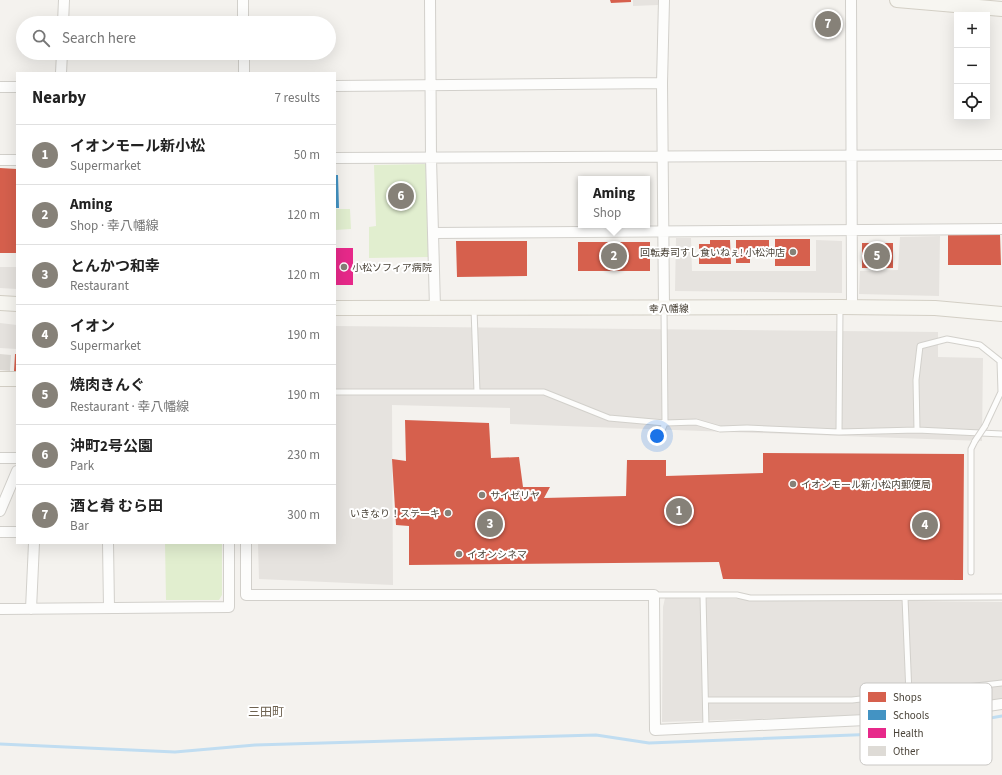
<!DOCTYPE html>
<meta charset="utf-8">
<style>
:root{--surface:#fff;--page:#f6f6f6;--text:#222;--muted:#767676;--line:#e0e0e0;--accent:#868178}
body{margin:0;font-family:"Source Sans 3","Noto Sans JP",sans-serif;background:var(--page);color:var(--text)}
.controls{position:absolute;right:12px;top:12px;display:grid;overflow:hidden;border-radius:0px;box-shadow:0 4px 16px #0002}
.controls button{width:36px;height:36px;display:grid;place-items:center;padding:0;border:0;border-bottom:1px solid var(--line);background:var(--surface);color:var(--text);font:20px sans-serif}
.you{position:absolute;left:657px;top:436px;width:14px;height:14px;margin:-10px;border:3px solid #fff;border-radius:50%;background:#1a73e8;box-shadow:0 0 0 6px #1a73e833}
.badge{display:grid;place-items:center;width:26px;height:26px;border-radius:50%;background:var(--accent);color:#fff;font-size:13px;font-weight:700}
.pin{position:absolute;translate:-50% -50%;border:2px solid #fff;box-shadow:0 1px 4px #0006}
.popup{position:absolute;left:578px;top:176px;width:72px;height:52px;box-sizing:border-box;display:grid;place-content:center;border-radius:0px;background:var(--surface);filter:drop-shadow(0 1px 3px #0005);font-size:13px;white-space:nowrap;color:var(--muted)}
.popup b{font-size:15px;color:var(--text)}
.popup::after{content:'';position:absolute;left:50%;top:100%;margin-left:-8px;border:8px solid transparent;border-top-color:var(--surface)}
.list{margin:0;padding:0;list-style:none}
h2{display:flex;justify-content:space-between;align-items:center;height:52px;margin:0;padding:0 16px;font-size:17px}
h2 small{font-size:13px;font-weight:400;color:var(--muted)}
.list li{display:grid;grid-template-columns:26px 1fr auto;gap:12px;align-items:center;box-sizing:border-box;height:60px;padding:0 16px;border-top:1px solid var(--line)}
.list b{display:block;font-size:15px;white-space:nowrap}
.list p{margin:0;font-size:13px;white-space:nowrap;color:var(--muted)}
.list em{font-size:13px;font-style:normal;color:var(--muted)}
.icon{flex:none;width:22px;height:22px;fill:none;stroke:currentColor;stroke-width:2;stroke-linecap:round;stroke-linejoin:round}
.map{position:relative;flex:none;width:1002px;height:775px;overflow:hidden}
.search{position:absolute;background:var(--surface);box-shadow:0 4px 16px #0002;left:16px;top:16px;width:320px;height:44px;display:flex;align-items:center;gap:10px;box-sizing:border-box;padding:0 14px;border-radius:22px;color:var(--muted);font-size:15px}
.panel{position:absolute;background:var(--surface);box-shadow:0 4px 16px #0002;left:16px;top:72px;width:320px;height:472px;border-radius:0px}
.map>svg:first-child{display:block}
</style>
<div class="map">
<svg width="1002" height="775" viewBox="0 0 1002 775">
<rect width="100%" height="100%" fill="#f4f2ee"/>
<path fill="#e1eecf" d="M427,164L429,257L369,258V227L376,226L374,165Z
M335,209H350L351,229L335,230Z
M165,543H222V595L219,600H166Z"/>
<path fill="#e6e3df" d="M633,0H658V5L633,6Z
M940,236L939,296L859,294L860,271L898,270L900,237Z
M676,238H691L692,271H816V240L842,241V293L675,291Z
M0,267H17V289L0,288Z
M0,323L17,325V349L0,348Z
M335,326L938,332V357L983,358L982,441L510,424V408L392,405L393,585L259,579L258,543H335Z
M665,598L1002,602V699L875,715L662,722L663,607Z"/>
<path fill="#d6604d" d="M610,0H631V2L611,3Z
M0,168L17,169V253H0Z
M1000,234L1001,265H948V235Z
M775,239H810V266H775Z
M710,240H730L731,264H699V244H710Z
M736,240H769V256H750V263H736Z
M456,241H527V276L457,277Z
M578,242H650V271H578Z
M862,243H893V268H862Z
M15,354H17V371H14Z
M405,420L489,423L491,458L519,457L523,487H550L544,498L626,496L627,460H666V476L763,473V453L964,454L963,580L723,579L719,562L409,565V526L396,525L392,459L406,461Z"/>
<path fill="#4393c3" d="M335,175H338L339,208H335Z"/>
<path fill="#e7298a" d="M335,248H353V285H335Z"/>
<g fill="none" stroke-linecap="round" stroke-linejoin="round">
<path stroke="#c0ddf1" stroke-width="3" d="M0,744L175,752L255,745L596,735L649,743L905,733L1002,716"/>
</g>
<path fill="#dedbd6" d="M0,354L11,355L10,371L0,370Z"/>
<g fill="none" stroke-linecap="round" stroke-linejoin="round">
<g stroke="#d2d0cb" stroke-width="7">
<path id="lane" d="M474,309L477,392
M335,392H544L609,418L665,423L696,422L720,429L747,428L839,432L917,430L1002,434
M917,430L916,380L920,346L947,339L980,345L1000,361L1001,392L985,426
M839,432L840,308
M660,435L665,423L664,309
M971,572V449L975,441
M654,595H737L750,598L1002,597
M703,595L706,728
M905,598L910,718
M706,700H852L1002,683"/>
</g>
<g stroke="#d2d0cb" stroke-width="12">
<path id="street" d="M243,0V23
M430,0L431,158L435,308
M664,0L662,83L664,309
M851,0L852,307
M63,23L64,0
M244,53V73
M61,73L62,53
M335,86L662,83
M0,87H17
M335,158L1002,155
M0,160H17
M434,233L1002,229
M0,458H17
M0,511L17,471
M0,532H17
M108,543L109,608
M246,543V595H654L655,730L907,718L1002,704
M0,609L229,607V543
M31,609L34,543"/>
</g>
<g stroke="#d3cfc5" stroke-width="16">
<path id="secondary" d="M897,0L1002,9
M0,303L17,304
M335,308L840,307L935,308L1002,314
M0,379H17"/>
</g>
<use href="#lane" stroke="#fdfdfc" stroke-width="5"/>
<use href="#street" stroke="#fdfdfc" stroke-width="10"/>
<use href="#secondary" stroke="#f7f6f1" stroke-width="14"/>
<g stroke="#d2d0cb" stroke-width="7" stroke-linecap="butt">
<path id="lane-bridge" d="M975,441L985,426"/>
</g>
<use href="#lane-bridge" stroke="#fdfdfc" stroke-width="5"/>
</g>
<g fill="#868178" stroke="#fff" stroke-width="1.5">
<circle cx="793" cy="252" r="4"/>
<circle cx="344" cy="267" r="4"/>
<circle cx="793" cy="484" r="4"/>
<circle cx="482" cy="495" r="4"/>
<circle cx="448" cy="513" r="4"/>
<circle cx="459" cy="554" r="4"/>
</g>
<g text-anchor="middle" stroke-width="4" stroke-linejoin="round" paint-order="stroke">
<g font-size="10" fill="#4b4439" stroke="#fff" text-anchor="start">
<text x="785" y="256" text-anchor="end">回転寿司すし食いねぇ! 小松沖店</text>
<text x="352" y="271">小松ソフィア病院</text>
<text x="801" y="488">イオンモール新小松内郵便局</text>
<text x="490" y="499">サイゼリヤ</text>
<text x="440" y="517" text-anchor="end">いきなり！ステーキ</text>
<text x="467" y="558">イオンシネマ</text>
</g>
<g font-size="10" fill="#4b4439" stroke="#fff">
<text x="669" y="312">幸八幡線</text>
</g>
<g font-size="12" fill="#6e6250" stroke="#fff">
<text x="266" y="716">三田町</text>
</g>
</g>
<rect x="860" y="683" width="132" height="82" rx="6" fill="#fff" stroke="#c9c7c4" stroke-width="1"/>
<rect x="868" y="692" width="18" height="10" fill="#d6604d"/>
<rect x="868" y="710" width="18" height="10" fill="#4393c3"/>
<rect x="868" y="728" width="18" height="10" fill="#e7298a"/>
<rect x="868" y="746" width="18" height="10" fill="#dedbd6"/>
<g font-size="11" fill="#4b4439">
<text x="893" y="701">Shops</text>
<text x="893" y="719">Schools</text>
<text x="893" y="737">Health</text>
<text x="893" y="755">Other</text>
</g>
</svg>
<div class="controls">
<button>+</button>
<button>−</button>
<button><svg class="icon" aria-label="locate" viewBox="0 0 24 24"><circle cx="12" cy="12" r="6"/><path d="M12 2v4M12 18v4M2 12h4M18 12h4"/></svg></button>
</div>
<div class="you"></div>
<div class="pin badge" style="left:679px;top:511px">1</div>
<div class="pin badge" style="left:614px;top:256px">2</div>
<div class="popup"><b>Aming</b>Shop</div>
<div class="pin badge" style="left:490px;top:524px">3</div>
<div class="pin badge" style="left:925px;top:525px">4</div>
<div class="pin badge" style="left:877px;top:256px">5</div>
<div class="pin badge" style="left:401px;top:196px">6</div>
<div class="pin badge" style="left:828px;top:24px">7</div>
<div class="search"><svg class="icon" aria-label="search" viewBox="0 0 24 24"><circle cx="10" cy="10" r="6"/><path d="M15 15l6 6"/></svg>Search here</div>
<section class="panel">
<h2>Nearby<small>7 results</small></h2>
<ul class="list">
<li><span class="badge">1</span><div><b>イオンモール新小松</b><p>Supermarket</p></div><em>50 m</em></li>
<li><span class="badge">2</span><div><b>Aming</b><p>Shop · 幸八幡線</p></div><em>120 m</em></li>
<li><span class="badge">3</span><div><b>とんかつ和幸</b><p>Restaurant</p></div><em>120 m</em></li>
<li><span class="badge">4</span><div><b>イオン</b><p>Supermarket</p></div><em>190 m</em></li>
<li><span class="badge">5</span><div><b>焼肉きんぐ</b><p>Restaurant · 幸八幡線</p></div><em>190 m</em></li>
<li><span class="badge">6</span><div><b>沖町2号公園</b><p>Park</p></div><em>230 m</em></li>
<li><span class="badge">7</span><div><b>酒と肴 むら田</b><p>Bar</p></div><em>300 m</em></li>
</ul>
</section>
</div>
